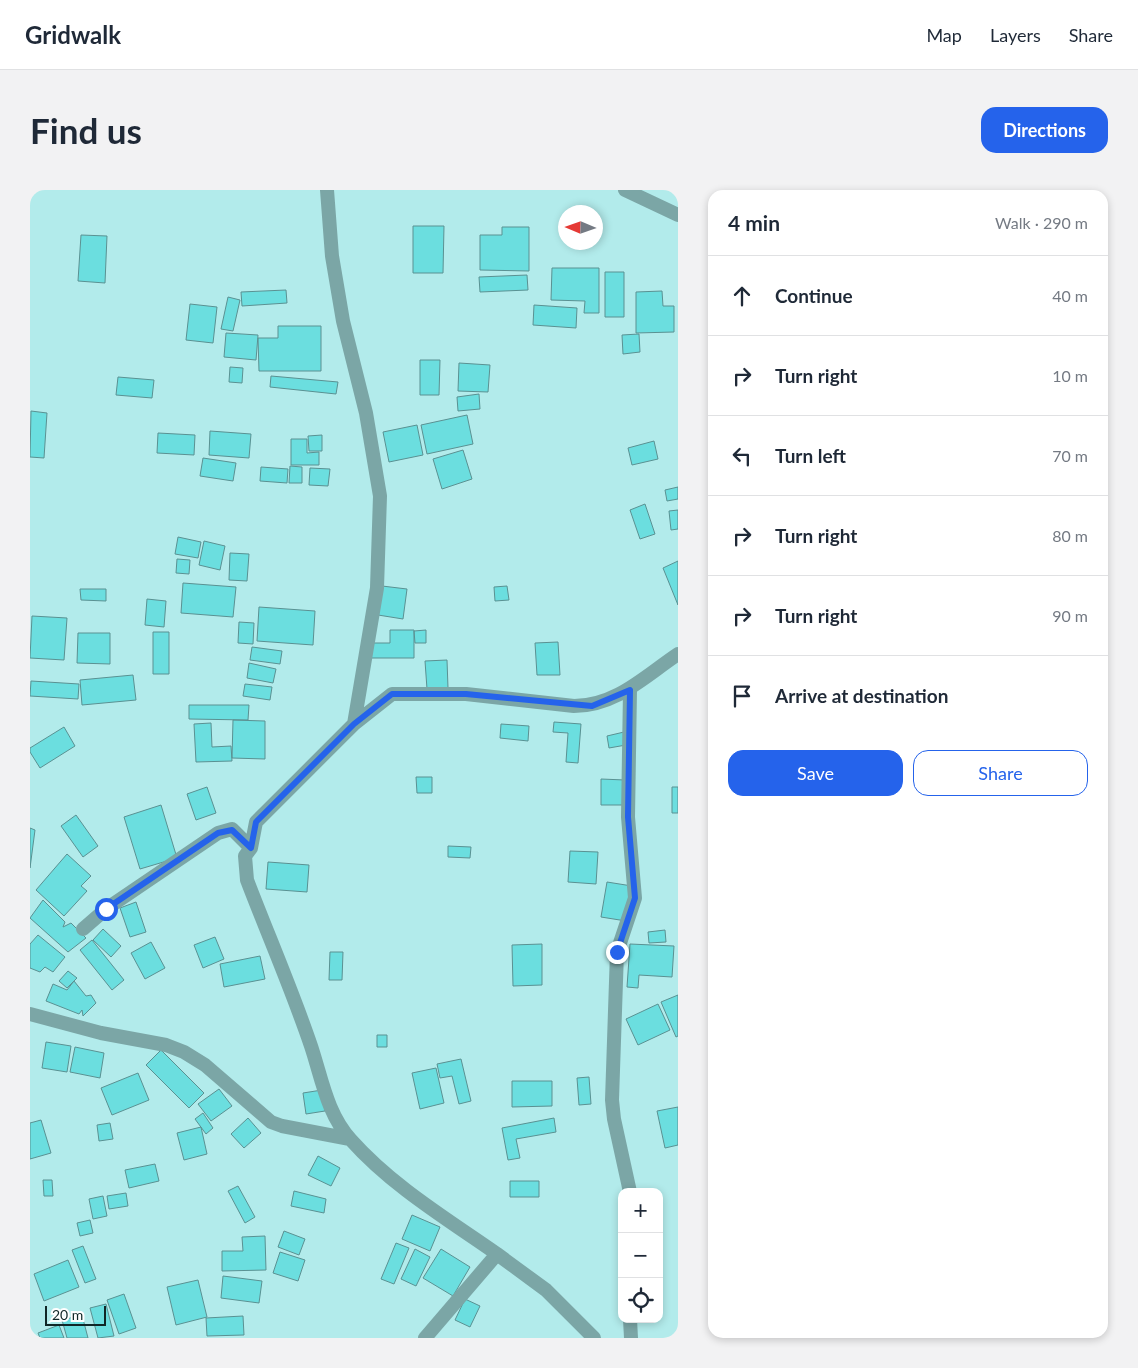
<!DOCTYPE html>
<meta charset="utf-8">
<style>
:root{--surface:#fff;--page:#f2f2f3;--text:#1f2937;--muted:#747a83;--line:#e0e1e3;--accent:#2563eb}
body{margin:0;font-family:Lato,sans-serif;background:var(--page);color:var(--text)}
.controls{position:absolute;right:15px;bottom:15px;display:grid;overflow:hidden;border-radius:10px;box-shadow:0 2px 8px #0003}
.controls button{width:45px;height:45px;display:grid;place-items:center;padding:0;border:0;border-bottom:1px solid var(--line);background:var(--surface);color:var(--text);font:25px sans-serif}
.compass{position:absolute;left:528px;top:15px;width:45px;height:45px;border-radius:50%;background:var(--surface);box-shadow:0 2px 8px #0003;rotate:272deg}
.scale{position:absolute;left:15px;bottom:12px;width:61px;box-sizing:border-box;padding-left:5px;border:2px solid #102727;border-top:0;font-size:14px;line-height:18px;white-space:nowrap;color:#102727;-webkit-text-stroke:4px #fff;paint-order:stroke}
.stop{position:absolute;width:15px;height:15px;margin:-11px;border:4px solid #2563eb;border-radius:50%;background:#fff}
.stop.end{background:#2563eb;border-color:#fff;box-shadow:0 1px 5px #0008}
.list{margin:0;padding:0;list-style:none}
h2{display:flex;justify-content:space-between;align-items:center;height:65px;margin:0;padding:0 20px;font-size:21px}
h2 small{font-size:16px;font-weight:400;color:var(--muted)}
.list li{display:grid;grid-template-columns:32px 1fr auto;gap:15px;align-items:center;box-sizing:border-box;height:80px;padding:0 20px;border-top:1px solid var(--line)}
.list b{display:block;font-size:19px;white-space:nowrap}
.list em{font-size:16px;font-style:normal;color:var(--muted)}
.actions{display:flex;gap:10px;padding:15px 20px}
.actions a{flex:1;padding:11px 0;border:1px solid var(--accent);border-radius:15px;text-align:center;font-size:18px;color:var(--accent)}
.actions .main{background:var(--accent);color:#fff}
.icon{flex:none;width:28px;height:28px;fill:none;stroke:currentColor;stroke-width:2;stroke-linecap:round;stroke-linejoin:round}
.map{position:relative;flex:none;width:648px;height:1148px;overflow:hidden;border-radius:15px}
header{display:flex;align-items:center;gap:30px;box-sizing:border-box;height:70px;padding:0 25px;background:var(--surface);border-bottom:1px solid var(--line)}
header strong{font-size:24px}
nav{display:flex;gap:28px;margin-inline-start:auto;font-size:18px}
.intro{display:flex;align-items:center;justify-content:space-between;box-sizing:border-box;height:120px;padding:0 30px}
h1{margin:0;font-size:35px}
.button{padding:12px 22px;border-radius:15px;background:var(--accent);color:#fff;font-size:18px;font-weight:700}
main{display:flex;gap:30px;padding:0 30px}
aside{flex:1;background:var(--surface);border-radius:15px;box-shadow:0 2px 8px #0003}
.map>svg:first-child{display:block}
</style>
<header>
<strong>Gridwalk</strong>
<nav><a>Map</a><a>Layers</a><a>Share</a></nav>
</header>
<div class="intro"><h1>Find us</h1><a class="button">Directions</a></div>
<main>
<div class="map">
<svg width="648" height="1148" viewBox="0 0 648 1148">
<rect width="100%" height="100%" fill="#b2ebeb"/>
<path fill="#6bdedf" stroke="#5a9192" d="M383,36H414L413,83H383Z
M472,37H499V81L450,80V45H472Z
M51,45L77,46L75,93L48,91Z
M522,78H569V123H554L555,111L521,110Z
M575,82H594V127H575Z
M497,85L498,100L450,102L449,87Z
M256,100L257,113L212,116L211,102Z
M632,101L633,116H644V142L606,143V102Z
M198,107L210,110L203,141L191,139Z
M160,114L187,117L183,153L156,150Z
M504,115L547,118L546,138L503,135Z
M248,136H291V181H229L228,148H248Z
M196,143L228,145L226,170L194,167Z
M609,144L610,162L593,164L592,145Z
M390,170H410L409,205H390Z
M429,173L460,175L458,202L428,201Z
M200,177L213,178L212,193L199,192Z
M241,186L308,192L306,204L240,197Z
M88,187L124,190L122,208L86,205Z
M449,204L450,219L428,221L427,207Z
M1,221L17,223L14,268L0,267Z
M437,225L443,254L397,264L391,235Z
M387,235L393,265L359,272L353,242Z
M180,241L221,244L219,268L179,265Z
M128,243L165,245L164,265L127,263Z
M292,245V261H279L278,246Z
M261,249H277V263L289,262V275H261Z
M624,251L628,269L602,275L598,258Z
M433,260L442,289L412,299L403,269Z
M173,268L206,273L203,291L170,286Z
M260,276L272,277V293H259Z
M231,277L258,279L257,293L230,291Z
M280,278L300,279L298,296L279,295Z
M648,297V309L637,311L635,300Z
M615,314L625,344L610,349L600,320Z
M648,320V339L641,340L639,321Z
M148,347L171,352L168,368L145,364Z
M174,351L195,356L190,380L169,375Z
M200,363L219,364L217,391L199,390Z
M147,369L160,370L159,384L146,383Z
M648,371V415L633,378Z
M153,393L206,397L203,427L151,423Z
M352,396L377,399L373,429L348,425Z
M477,396L479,410L465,411L464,397Z
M50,399H76V411L51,410Z
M117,409L136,411L134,437L115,435Z
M229,417L285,421L283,455L227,451Z
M2,426L37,428L34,470L0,468Z
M209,432L224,433L223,454L208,453Z
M360,440H384V468H338V453H360Z
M396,440V453H385L384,441Z
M123,442H139V484H123Z
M48,443H80V474L47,473Z
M528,452L530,485H507L505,453Z
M222,457L252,461L250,474L220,470Z
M417,470L418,498L397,499L395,471Z
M219,473L246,479L243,493L217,488Z
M103,485L106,510L52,515L50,490Z
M1,491L49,494L48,509L0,506Z
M215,494L242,497L240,510L213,506Z
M159,515H219L218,530L159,529Z
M203,530L235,531V569L202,568Z
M524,532L551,534L548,573L536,572L538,543L523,542Z
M181,533L182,557L201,556L202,571L166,572L164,534Z
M471,534L499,536L498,551L470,548Z
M34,537L45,556L10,578L0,562V558Z
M594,542L596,555L579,558L577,546Z
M386,587H402V603H387Z
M571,589L595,590V615H571Z
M177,597L186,623L166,630L157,604Z
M642,597H648V623H642Z
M131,615L147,668L110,679L94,627Z
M46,625L68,656L53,667L31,636Z
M0,638L5,640L0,678Z
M418,656L441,657L440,668L418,667Z
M540,661L568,662L566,694L538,692Z
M37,664L61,686L51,696L57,701L34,726L6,700Z
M238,672L279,675L277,702L236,699Z
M577,692L602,696L596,731L571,727Z
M13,710L35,732L33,737L41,733L56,748L38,762L0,728Z
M106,712L116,742L100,747L90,718Z
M73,739L91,756L81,767L63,750Z
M635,740L636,752L619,753L618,742Z
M8,745L35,767L23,782L15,777L10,782L0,778V754Z
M185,747L194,769L173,778L164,755Z
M62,750L94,790L82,800L50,760Z
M121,752L135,778L115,789L101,763Z
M512,754V795L483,796L482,755Z
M600,754L644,756L642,787L609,785L608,798L597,797Z
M300,762H313L312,790H299Z
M230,766L235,789L194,797L190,774Z
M38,781L47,788L37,798L29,791Z
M44,791L56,806L61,805L66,813L53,826L52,820L49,824L16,811L23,794L37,800Z
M648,805V846L646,847L631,812Z
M628,814L640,840L608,855L596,829Z
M347,845H357V857H347Z
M16,852L41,856L37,882L12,878Z
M45,857L74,863L70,888L40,882Z
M131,860L174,903L159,918L116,875Z
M431,869L441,911L429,914L422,886L410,888L407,874Z
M406,878L414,913L390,919L382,883Z
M108,883L119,910L82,925L71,898Z
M559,887L561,914L549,915L547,888Z
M482,891H522V916L482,917Z
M189,899L202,916L181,931L168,914Z
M292,900L295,921L276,924L273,903Z
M648,917V955L635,958L627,921Z
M173,923L183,938L176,944L165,929Z
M218,928L231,943L214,958L201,944Z
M524,928L526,942L486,949L490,968L478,970L472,938Z
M11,930L21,963L0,969V933Z
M80,933L83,949L69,951L67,935Z
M171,937L177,964L154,970L147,943Z
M288,966L310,978L301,996L278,985Z
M125,974L129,991L99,998L95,980Z
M13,990H22L23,1006H14Z
M480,991H509V1007H480Z
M208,996L225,1027L215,1033L198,1001Z
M264,1001L296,1009L294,1023L261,1016Z
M96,1003L98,1016L79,1019L77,1006Z
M73,1006L77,1026L63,1029L59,1009Z
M382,1025L410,1037L400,1061L372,1049Z
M60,1030L63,1043L50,1046L47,1033Z
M254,1041L275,1049L269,1065L248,1057Z
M235,1046L236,1080L192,1081V1061H213L212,1047Z
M366,1053L379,1058L364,1094L351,1089Z
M53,1056L66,1089L55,1093L42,1060Z
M385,1059L400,1067L386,1096L371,1089Z
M411,1059L440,1077L423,1106L393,1088Z
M250,1062L275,1070L268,1091L243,1083Z
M38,1070L49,1097L14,1111L4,1084Z
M193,1086L232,1091L229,1113L191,1108Z
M168,1090L177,1127L146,1135L137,1097Z
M94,1104L106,1138L89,1144L77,1110Z
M435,1109L450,1116L440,1137L425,1130Z
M76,1114L84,1146L68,1148L60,1118Z
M52,1125L58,1148H37L32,1130Z
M213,1126L214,1145L177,1146L176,1128Z
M29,1135L34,1148H10L8,1143Z"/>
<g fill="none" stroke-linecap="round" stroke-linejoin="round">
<path stroke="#7ba6a6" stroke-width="14" d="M297,0L302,66L313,131L336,223L350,306L347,398L324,534L226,632L221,658L215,666L217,690C238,745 262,800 281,856C292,889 297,924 321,950C362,996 417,1029 467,1064L395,1148
M595,0L648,25
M324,534L362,504H436L544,516C586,516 615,486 648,464
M53,739L76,719L188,643L202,639L221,658
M0,824L71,843L136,855L154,862L175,875L241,932L252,936L320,949
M600,1002L584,929L582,910L587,762L605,708L598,627L600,500
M467,1064L516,1100L564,1148
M600,1129L601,1148"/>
</g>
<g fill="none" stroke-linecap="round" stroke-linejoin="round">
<path stroke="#2563eb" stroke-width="6" d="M76,719L188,643L202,640L221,658L226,632L324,534L362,504H436L562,516L600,500L598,627L605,708L587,762"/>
</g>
</svg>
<div class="controls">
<button>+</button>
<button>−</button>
<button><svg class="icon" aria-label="locate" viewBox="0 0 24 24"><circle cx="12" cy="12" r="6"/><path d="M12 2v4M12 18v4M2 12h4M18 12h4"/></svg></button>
</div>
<svg class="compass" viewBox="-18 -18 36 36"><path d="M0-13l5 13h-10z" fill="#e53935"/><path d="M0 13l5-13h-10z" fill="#747a83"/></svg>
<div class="scale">20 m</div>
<div class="stop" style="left:76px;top:719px"></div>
<div class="stop end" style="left:587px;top:762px"></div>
</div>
<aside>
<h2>4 min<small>Walk · 290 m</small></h2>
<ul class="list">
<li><svg class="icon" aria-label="ahead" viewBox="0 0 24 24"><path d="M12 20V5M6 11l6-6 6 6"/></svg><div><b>Continue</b></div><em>40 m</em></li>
<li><svg class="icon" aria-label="right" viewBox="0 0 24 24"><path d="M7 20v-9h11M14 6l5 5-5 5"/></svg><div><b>Turn right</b></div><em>10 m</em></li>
<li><svg class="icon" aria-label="left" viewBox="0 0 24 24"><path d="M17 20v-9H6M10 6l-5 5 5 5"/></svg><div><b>Turn left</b></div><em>70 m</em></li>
<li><svg class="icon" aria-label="right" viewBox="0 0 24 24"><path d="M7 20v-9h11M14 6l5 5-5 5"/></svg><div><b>Turn right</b></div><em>80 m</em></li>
<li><svg class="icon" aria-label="right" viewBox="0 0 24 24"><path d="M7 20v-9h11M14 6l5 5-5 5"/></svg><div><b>Turn right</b></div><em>90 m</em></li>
<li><svg class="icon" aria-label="arrive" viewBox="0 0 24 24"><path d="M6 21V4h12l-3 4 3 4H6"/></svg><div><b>Arrive at destination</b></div></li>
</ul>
<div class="actions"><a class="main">Save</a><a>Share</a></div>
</aside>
</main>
